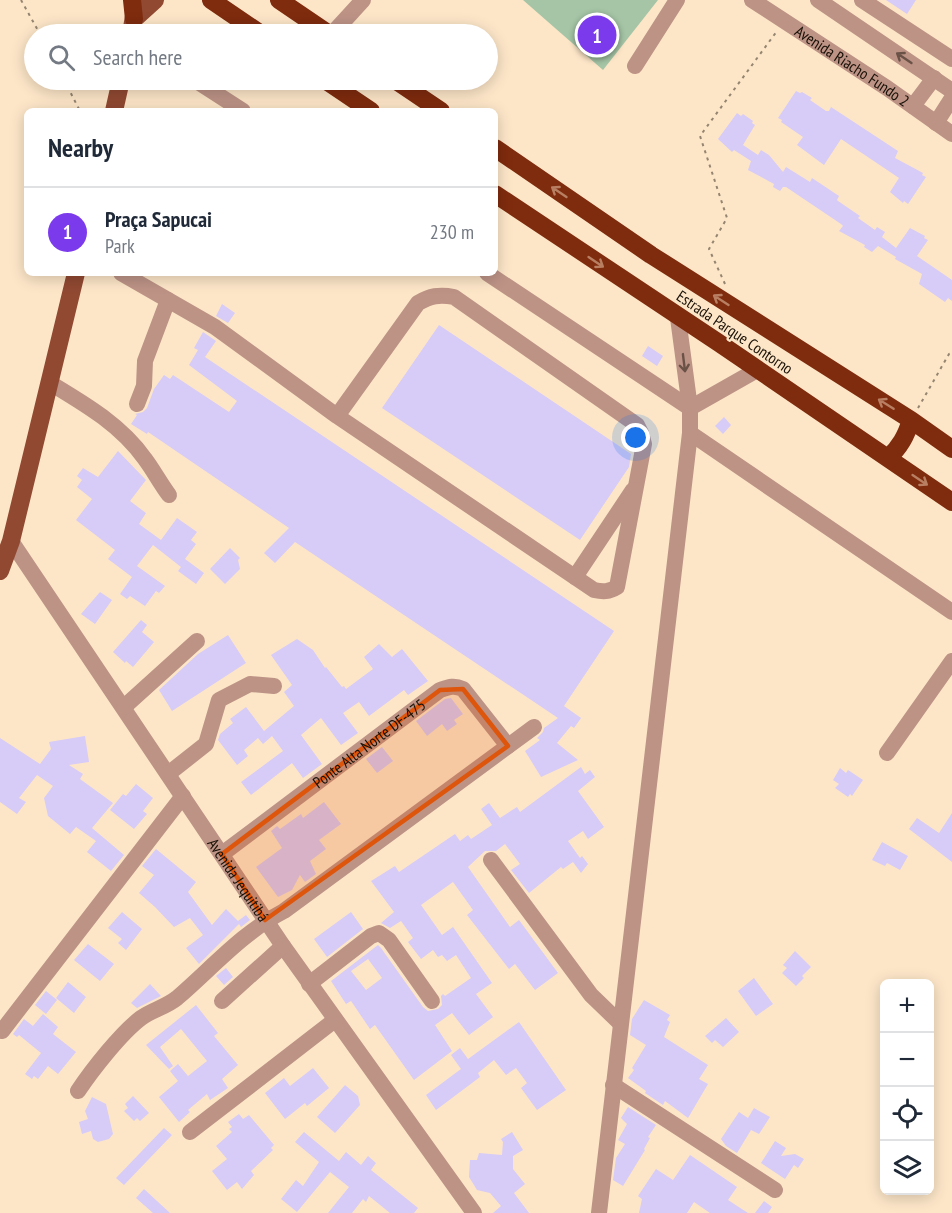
<!DOCTYPE html>
<meta charset="utf-8">
<style>
:root{--surface:#fff;--page:#f2f2f3;--text:#1f2937;--muted:#747a83;--line:#e0e1e3;--accent:#7c3aed}
body{margin:0;font-family:"PT Sans Narrow",sans-serif;background:var(--page);color:var(--text)}
.controls{position:absolute;right:18px;bottom:18px;display:grid;overflow:hidden;border-radius:9px;box-shadow:0 3px 15px #0003}
.controls button{width:54px;height:54px;display:grid;place-items:center;padding:0;border:0;border-bottom:2px solid var(--line);background:var(--surface);color:var(--text);font:30px sans-serif}
.you{position:absolute;left:636px;top:438px;width:21px;height:21px;margin:-15px;border:4px solid #fff;border-radius:50%;background:#1a73e8;box-shadow:0 0 0 9px #1a73e833}
.badge{display:grid;place-items:center;width:39px;height:39px;border-radius:50%;background:var(--accent);color:#fff;font-size:20px;font-weight:700}
.pin{position:absolute;translate:-50% -50%;border:3px solid #fff;box-shadow:0 2px 6px #0006}
.list{margin:0;padding:0;list-style:none}
h2{display:flex;justify-content:space-between;align-items:center;height:78px;margin:0;padding:0 24px;font-size:26px}
h2 small{font-size:20px;font-weight:400;color:var(--muted)}
.list li{display:grid;grid-template-columns:39px 1fr auto;gap:18px;align-items:center;box-sizing:border-box;height:90px;padding:0 24px;border-top:2px solid var(--line)}
.list b{display:block;font-size:22px;white-space:nowrap}
.list p{margin:0;font-size:20px;white-space:nowrap;color:var(--muted)}
.list em{font-size:20px;font-style:normal;color:var(--muted)}
.icon{flex:none;width:33px;height:33px;fill:none;stroke:currentColor;stroke-width:2;stroke-linecap:round;stroke-linejoin:round}
.map{position:relative;flex:none;width:952px;height:1213px;overflow:hidden}
.search{position:absolute;background:var(--surface);box-shadow:0 3px 15px #0003;left:24px;top:24px;width:474px;height:66px;display:flex;align-items:center;gap:15px;box-sizing:border-box;padding:0 21px;border-radius:33px;color:var(--muted);font-size:22px}
.panel{position:absolute;background:var(--surface);box-shadow:0 3px 15px #0003;left:24px;top:108px;width:474px;height:168px;border-radius:9px}
.map>svg:first-child{display:block}
</style>
<div class="map">
<svg width="952" height="1213" viewBox="0 0 952 1213">
<rect width="100%" height="100%" fill="#fde6c8"/>
<path fill="#a5c5a6" d="M523,0H658L603,70Z"/>
<path fill="#d7cbf7" fill-rule="evenodd" d="M886,0H916L907,14Z
M796,91L800,93L802,92L812,98L810,100L826,111H829L831,107L898,151L895,158L923,173L922,175L926,177L908,204L904,201L903,203L890,192L899,178L841,139L824,165L797,145L803,137L781,122L782,120L778,118Z
M737,113L741,116L743,114L753,121L752,123L755,125L743,145L758,155L761,150L769,155L783,172L786,167L810,182L812,178L839,196L837,200L838,201L860,216L858,218L875,230L877,227L885,232L882,237L896,248L910,228L925,236L924,238L928,240L917,256L952,280V301L948,298L945,302L919,284L922,274L895,259L896,257L878,246L872,252L864,247L865,245L839,231L843,226L841,224L786,187H783L780,191L773,187L774,184L748,170L751,161L734,150L732,152L718,139Z
M222,304L235,313L228,323L216,316Z
M439,325L631,454L629,467L580,540L382,408Z
M203,332L216,341L205,357L614,631L564,706L581,718L574,728L571,726L557,743L578,760L541,777L525,751L540,740L537,738L543,732L544,728L558,718L295,542L275,563L264,553L289,528L148,432L147,434L131,424L137,415L135,414L143,412L147,408L154,389L164,375L170,379L173,375L229,412L237,401L189,365L198,350L194,348Z
M648,346L663,356L657,366L642,356Z
M724,417L731,425L723,434L715,426Z
M118,451L146,480L130,501L146,513L139,524L161,540L177,518L197,532L191,540L196,544L185,559L204,573L196,584L178,571L181,567L153,545L137,566L165,586L159,593L156,591L145,606L130,596L127,599L120,594L132,577L108,559L115,550L76,520L92,499L77,487L82,480L77,476L83,468L98,477Z
M230,548L240,558L238,560L240,569L225,584L210,569Z
M100,592L112,600L95,624L81,614Z
M141,620L147,625L142,632L154,642L133,667L126,661L125,663L113,652Z
M228,635L246,663L172,711L159,690L198,654Z
M297,639L313,650L325,668L326,667L342,687L344,686L346,689L373,669L364,657L379,644L392,657L402,649L428,681L408,695L404,690L369,716L359,702L343,713L358,733L341,745L321,718L301,735L322,764L303,778L292,763L251,795L241,782L283,751L272,736L263,744L258,738L244,750L248,756L237,765L218,740L220,734L233,723L230,719L246,707L264,731L294,706L284,692L292,685L271,655Z
M451,698L463,714L454,720L457,724L447,731L442,724L427,736L416,721L445,699Z
M85,736L89,762L69,765L83,774L80,779L113,803L92,828L124,855L111,871L87,852L96,841L76,827L70,834L48,816L44,798L53,786L37,775L19,798L26,802L17,814L0,802V738L40,764L51,749L49,742Z
M382,747L393,761L377,773L366,759Z
M581,767L585,774L590,770L595,777L578,791L604,827L588,839L583,831L568,841L580,858L582,856L588,864L581,873L573,862L563,869L561,867L529,893L511,870L520,864L505,844L496,851H485L468,867L510,927L519,920L558,973L535,990L515,964L509,969L467,915L473,910L453,882L421,905L442,935L453,927L492,983L476,994L493,1017L469,1035L452,1013L435,1025L452,1051L414,1080L375,1025L370,1029L351,1001L346,1004L331,981L378,945L381,948L423,1007L428,1011L438,1009L442,1005L441,996L443,994L445,996L471,978L456,955L447,961L442,955L438,957L433,950L421,959L408,942L413,938L401,921L390,928L381,923L394,912L371,881L395,866L399,872L455,834L460,841L468,835L471,839L492,825L481,809L489,803L500,818L517,807L520,812ZM368,959L382,978L366,990L351,971Z
M840,768L846,773L848,770L863,780L852,796L850,794L848,797L835,788L839,784L833,780Z
M136,784L153,798L143,811L147,814L134,829L110,810L123,794L126,796Z
M324,802L341,824L319,840L326,849L310,861L316,874L305,882L300,875L292,890L278,897L256,867L282,848L271,831L277,826L280,829L301,814L303,818Z
M952,813V862L909,829L917,818L939,833Z
M882,842L908,856L900,870L887,863L885,866L872,860Z
M156,849L196,882L188,892L212,925L226,909L238,921L246,915L250,920L241,927L239,924L199,964L186,948L203,935L190,918L174,927L155,907L139,893L154,875L142,866Z
M122,912L142,929L126,950L118,943L122,939L108,928Z
M351,912L363,929L327,957L314,939Z
M88,944L114,964L100,981L74,960Z
M795,951L811,967L802,976L804,978L796,986L782,973L787,968L783,965Z
M226,968L233,977L224,985L216,976Z
M754,978L773,1004L756,1016L738,991Z
M68,982L86,997L74,1013L56,998Z
M150,984L161,996L137,1008L131,1003Z
M46,991L57,1000L46,1014L35,1005Z
M644,1000L670,1015L667,1020L670,1022L664,1037L708,1065L699,1079L708,1084L688,1118L665,1101L663,1105L645,1093L646,1091L628,1078L634,1070L632,1068L646,1045L630,1035L632,1019Z
M196,1005L218,1033L214,1036L238,1065L222,1079L228,1088L210,1100L207,1094L188,1110L190,1112L179,1122L159,1097L178,1081L170,1071L178,1064L188,1076L207,1061L181,1029L160,1047L173,1066L169,1069L146,1045Z
M43,1014L58,1027L53,1034L76,1052L58,1074L48,1066L38,1079L34,1076L32,1079L25,1074L41,1053L19,1035L17,1037L13,1034L24,1019L33,1026Z
M726,1018L739,1032L723,1047L715,1040L712,1043L705,1036Z
M519,1022L566,1090L537,1110L521,1088L527,1083L516,1068L506,1075L494,1060L478,1073L480,1077L436,1110L426,1095L461,1069L451,1055L460,1048L468,1059Z
M313,1068L329,1088L307,1106L305,1103L285,1119L265,1093L284,1078L290,1086Z
M345,1085L358,1096L360,1105L335,1133L317,1117Z
M133,1096L149,1113L140,1121L137,1118L134,1121L124,1111L128,1108L125,1104Z
M92,1097L106,1104L113,1134L109,1139L98,1142L93,1139L91,1131L82,1134L79,1122L88,1119L85,1111Z
M628,1107L656,1125L648,1137L650,1138L644,1149L645,1150L623,1186L613,1180L616,1158L625,1144L618,1140L627,1124L621,1118Z
M754,1108L770,1117L759,1134L751,1130L737,1153L726,1146L721,1139L739,1112L748,1118Z
M239,1114L243,1119L249,1115L274,1145L271,1148L273,1150L251,1171L254,1175L242,1189L237,1182L227,1190L212,1171L227,1159L216,1146L232,1132L229,1129L232,1127L228,1122Z
M164,1128L172,1135L124,1185L116,1178Z
M304,1132L339,1161L346,1152L361,1165L368,1156L376,1163L371,1170L418,1208L414,1213H390L369,1196L366,1202L363,1199L352,1213H328L349,1187L330,1172L297,1212L281,1199L296,1180L303,1186L319,1162L295,1142Z
M512,1132L523,1150L513,1156V1169L525,1184L514,1193L529,1213H493L501,1206L490,1193L477,1190L469,1177L470,1160H477L479,1153L502,1155L503,1142L501,1139Z
M775,1141L786,1148L781,1156L795,1154L804,1159L798,1168L794,1165L785,1179L761,1163Z
M690,1155L737,1187L728,1200L748,1213H710L694,1202L687,1213H639L642,1199L638,1196L656,1169L673,1180Z
M144,1189L170,1213H153L136,1198Z
M764,1201L772,1207L768,1213H755Z"/>
<g fill="none" stroke-linecap="round" stroke-linejoin="round">
<path stroke="#958570" stroke-width="2" stroke-dasharray="3 4.5" stroke-linecap="butt" d="M21,0L40,34
M64,80L80,111
M725,284L709,249L727,218L700,136L777,31
M918,408L949,354L952,353"/>
<g stroke="#bd9386" stroke-width="16">
<path id="s1" d="M752,0L887,88L952,134"/>
<path d="M818,0L952,91"/>
<path d="M862,0L952,59"/>
<path d="M332,34L363,0"/>
<path d="M635,66L677,0"/>
<path d="M195,80L243,111"/>
<path d="M913,106L934,78"/>
<path d="M936,123L952,98"/>
<path d="M121,273L215,327L337,416L594,590C603,592 609,592 617,587L644,444L641,433L637,425L454,297C439,294 430,296 418,303L337,416"/>
<path d="M487,273L690,408"/>
<path d="M50,383C85,404 121,425 145,459C154,471 160,483 169,495"/>
<path d="M137,404L144,386L145,361L168,300"/>
<path d="M690,408L757,370"/>
<path d="M690,433L952,612"/>
<path id="s2" d="M11,541L283,946L474,1213"/>
<path d="M575,577L633,490"/>
<path d="M124,707L197,641"/>
<path d="M887,753L952,661"/>
<path d="M168,774L206,744L219,700L250,684L274,686"/>
<path id="s3" d="M222,854L440,690C449,687 454,685 463,689L508,746"/>
<path d="M491,860L591,995L620,1023"/>
<path d="M309,984L371,936L379,933L389,940L432,1001"/>
<path d="M222,1001L283,946"/>
<path d="M2,1031L183,796"/>
<path d="M613,1085L775,1190"/>
<path d="M78,1091C92,1070 121,1033 141,1018C152,1010 166,1007 177,998C212,968 243,932 284,911L534,727"/>
<path d="M190,1132L335,1020"/>
<path d="M599,1213L690,433V408L678,318"/>
</g>
<path stroke="#914932" stroke-width="18" d="M134,19L155,0
M131,34L136,4
M114,111L121,80
M0,571L11,541L76,273"/>
<path stroke="#7f2b0e" stroke-width="18" d="M132,0L134,19
M211,0L261,34
M279,0L329,34
M325,80L371,111
M395,80L441,111
M495,148L651,255L911,420L952,449
M495,194L719,343L952,502
M888,458C900,447 906,436 911,420"/>
</g>
<defs><path id="oneway-shaft" d="M-6 0H5M1.5-3L5.5 0L1.5 3" fill="none" stroke-width="1.6" stroke-linecap="round" stroke-linejoin="round" transform="scale(1.5)"/></defs>
<g stroke="#6b5246">
<use href="#oneway-shaft" transform="translate(904 58) rotate(-146)"/>
<use href="#oneway-shaft" transform="translate(684 363) rotate(83)"/>
</g>
<g stroke="#b87f62">
<use href="#oneway-shaft" transform="translate(559 192) rotate(-146)"/>
<use href="#oneway-shaft" transform="translate(596 262) rotate(34)"/>
<use href="#oneway-shaft" transform="translate(721 300) rotate(-147)"/>
<use href="#oneway-shaft" transform="translate(886 404) rotate(-148)"/>
<use href="#oneway-shaft" transform="translate(920 480) rotate(34)"/>
</g>
<path fill="#de550c" fill-opacity="0.2" stroke="#de550c" stroke-width="4.5" stroke-linejoin="round" d="M463,689L508,746L265,920L222,854L440,690Z"/>
<g text-anchor="middle" stroke-width="4.5" stroke-linejoin="round" paint-order="stroke">
<g font-size="16" fill="#191107" stroke="#fde6c8">
<text dy="6" stroke="none"><textPath href="#s1" startOffset="120">Avenida Riacho Fundo 2</textPath></text>
<text transform="translate(735 332) rotate(34)" y="6">Estrada Parque Contorno</text>
<text dy="6" stroke="none"><textPath href="#s3" startOffset="184">Ponte Alta Norte DF-475</textPath></text>
<text dy="6" stroke="none"><textPath href="#s2" startOffset="408">Avenida Jequitibá</textPath></text>
</g>
</g>
</svg>
<div class="controls">
<button>+</button>
<button>−</button>
<button><svg class="icon" aria-label="locate" viewBox="0 0 24 24"><circle cx="12" cy="12" r="6"/><path d="M12 2v4M12 18v4M2 12h4M18 12h4"/></svg></button>
<button><svg class="icon" aria-label="layers" viewBox="0 0 24 24"><path d="M12 4l9 5-9 5-9-5zM3 14l9 5 9-5"/></svg></button>
</div>
<div class="you"></div>
<div class="pin badge" style="left:597px;top:35px">1</div>
<div class="search"><svg class="icon" aria-label="search" viewBox="0 0 24 24"><circle cx="10" cy="10" r="6"/><path d="M15 15l6 6"/></svg>Search here</div>
<section class="panel">
<h2>Nearby<small></small></h2>
<ul class="list">
<li><span class="badge">1</span><div><b>Praça Sapucai</b><p>Park</p></div><em>230 m</em></li>
</ul>
</section>
</div>
